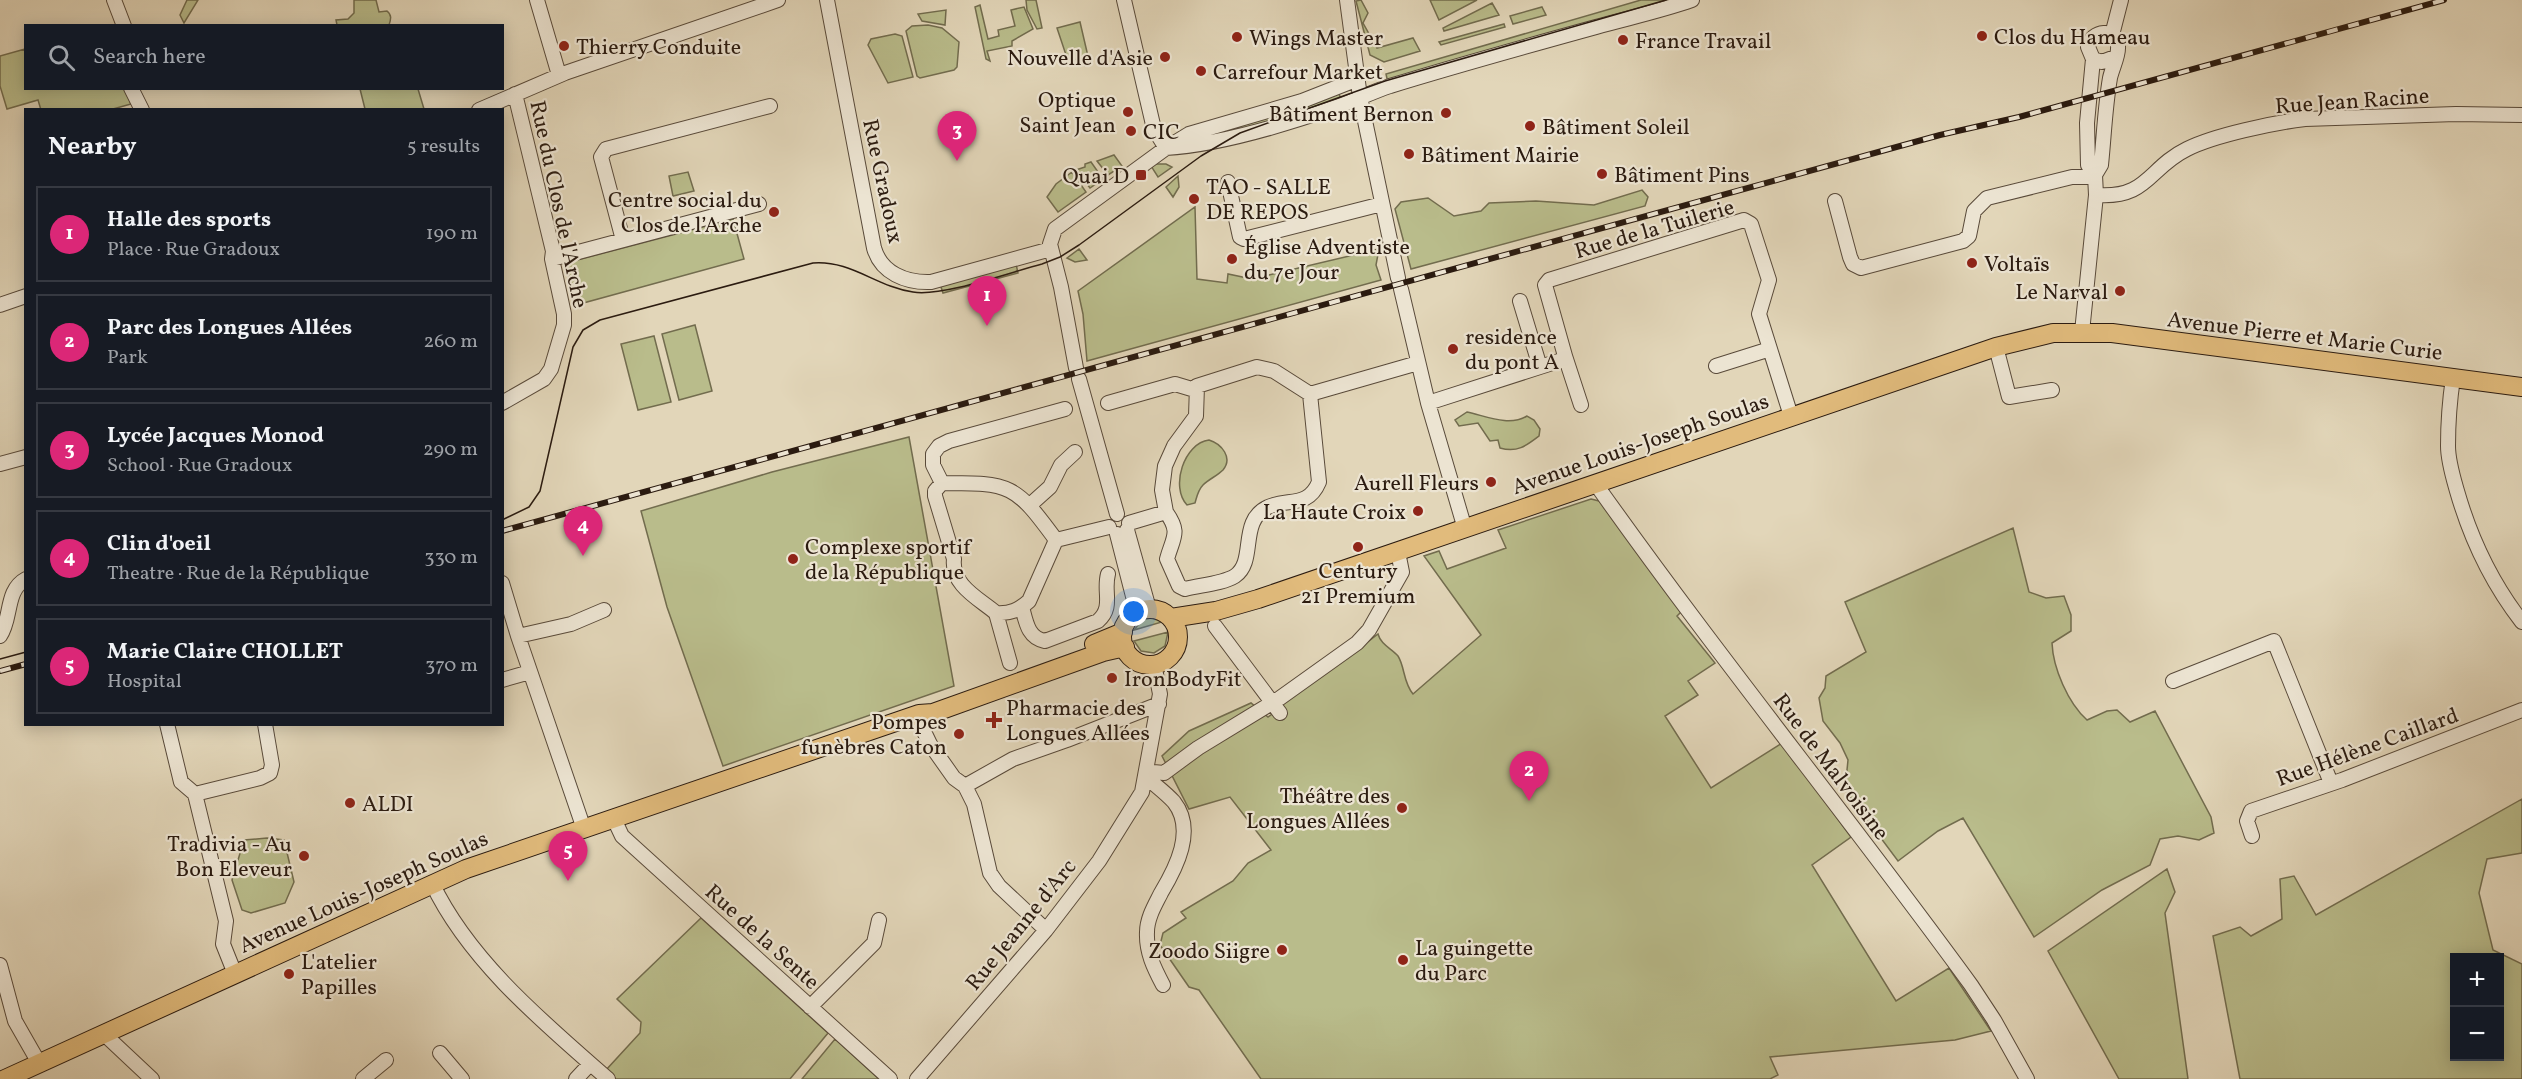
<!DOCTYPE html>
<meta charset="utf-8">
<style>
:root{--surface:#171b24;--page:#20242c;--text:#f1f3f6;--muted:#9ea1a6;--line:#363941;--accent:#db2777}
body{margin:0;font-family:Vollkorn,serif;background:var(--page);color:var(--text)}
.controls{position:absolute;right:18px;bottom:18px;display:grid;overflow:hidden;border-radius:0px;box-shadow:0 3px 15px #0003}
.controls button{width:54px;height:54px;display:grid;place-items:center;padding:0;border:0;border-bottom:2px solid var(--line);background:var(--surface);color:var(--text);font:30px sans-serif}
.you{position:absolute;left:1134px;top:612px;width:21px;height:21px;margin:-15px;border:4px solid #fff;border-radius:50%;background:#1a73e8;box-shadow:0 0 0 9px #1a73e833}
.badge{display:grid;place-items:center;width:39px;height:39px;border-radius:50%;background:var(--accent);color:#fff;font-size:20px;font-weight:700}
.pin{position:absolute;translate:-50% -50px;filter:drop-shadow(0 2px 3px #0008)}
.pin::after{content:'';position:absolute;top:32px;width:21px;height:18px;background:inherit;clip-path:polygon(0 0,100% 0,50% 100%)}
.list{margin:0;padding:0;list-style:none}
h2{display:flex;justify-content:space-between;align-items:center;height:78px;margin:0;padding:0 24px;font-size:26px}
h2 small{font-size:20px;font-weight:400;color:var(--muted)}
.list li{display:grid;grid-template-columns:39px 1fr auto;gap:18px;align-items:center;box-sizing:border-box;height:96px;margin:0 12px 12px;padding:0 12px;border:2px solid var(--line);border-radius:0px}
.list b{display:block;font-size:22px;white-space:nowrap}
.list p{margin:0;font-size:20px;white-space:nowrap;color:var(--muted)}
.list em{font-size:20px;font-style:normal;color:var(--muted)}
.icon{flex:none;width:33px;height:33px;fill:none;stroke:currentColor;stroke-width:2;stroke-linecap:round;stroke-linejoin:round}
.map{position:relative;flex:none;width:2522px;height:1079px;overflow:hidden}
.search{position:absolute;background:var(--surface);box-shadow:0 3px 15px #0003;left:24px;top:24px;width:480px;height:66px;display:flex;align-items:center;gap:15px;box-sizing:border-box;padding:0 21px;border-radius:0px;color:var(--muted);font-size:22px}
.panel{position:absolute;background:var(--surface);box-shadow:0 3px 15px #0003;left:24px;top:108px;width:480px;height:618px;border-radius:0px}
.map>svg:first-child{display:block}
</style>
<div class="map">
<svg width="2522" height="1079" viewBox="0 0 2522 1079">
<rect width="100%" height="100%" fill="#e2d6b9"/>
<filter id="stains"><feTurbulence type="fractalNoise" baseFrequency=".00333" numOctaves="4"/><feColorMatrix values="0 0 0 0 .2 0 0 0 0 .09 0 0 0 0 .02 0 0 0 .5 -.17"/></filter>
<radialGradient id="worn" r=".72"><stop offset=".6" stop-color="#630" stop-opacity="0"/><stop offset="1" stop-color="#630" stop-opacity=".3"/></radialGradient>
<path fill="#b9bc8b" stroke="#726c4e" stroke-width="1.5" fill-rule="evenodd" d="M187,0H198L184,23L180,15Z
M354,0H376L379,12L387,11C392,15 391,19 389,25H337L336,20L348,19L354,13Z
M1026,0H1036L1042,28L1037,29L1027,10Z
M1361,0L1368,13L1363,23L1377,48L1413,38L1420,51L1384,62L1370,55L1356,1Z
M1430,0H1477L1439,20Z
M1641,0H1674L1388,83L1386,74Z
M1492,3L1499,15L1444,31L1443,28Z
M980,5L988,39L999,36L998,30L1015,26L1011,10L1024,7L1033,29L1012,41V46L987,51L990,61L986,59L975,7Z
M1542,7L1546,15L1513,24L1510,16Z
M946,10L945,25L922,21L918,14Z
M1080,22L1090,65L1085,66L1082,58L1068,61L1057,28Z
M1504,24L1505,27L1441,45L1439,42Z
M928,25L942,28L959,42L957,67L954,70L920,78L917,76L906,31L912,26Z
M895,34L902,36L913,77L888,83L868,45L871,39Z
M25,49L26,88L126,89L131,104L113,109L41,110L38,100L7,109L0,86V56Z
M360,89H418L424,109H365Z
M1338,91L1342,102L1219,135L1240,124Z
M1114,155L1122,166L1108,175L1097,161Z
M1091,162L1103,179L1090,188L1076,170L1085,167V164Z
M1154,164H1166L1172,167L1158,177L1151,166Z
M688,172L694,191L673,196L669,176Z
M1072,172L1086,192L1058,212L1047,197L1056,184Z
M1178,176L1179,187L1173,197L1166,187Z
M1642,190L1648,197L1645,206L1411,269L1395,209L1401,202L1428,198L1454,216L1481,211L1489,203L1536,201L1594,205Z
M1195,207L1197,279L1227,283L1228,274L1252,279L1379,249L1376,265L1381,280L1087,361L1083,314L1078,291Z
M733,219L744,259L576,305L566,263Z
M1079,249L1087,260L1075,262L1067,258Z
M1016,264L1018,273L943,293L940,284Z
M695,325L712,391L679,400L662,334Z
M654,336L671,402L638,410L621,344Z
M1467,412C1486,416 1509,427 1527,416L1534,420L1540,429L1539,436C1526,446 1517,453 1500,448L1498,440L1490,441L1478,423L1459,426L1455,420Z
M909,437L954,686L723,766L667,607L641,511L772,472Z
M1209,440C1222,444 1233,458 1223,470C1217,476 1209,479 1203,485C1198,490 1197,496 1195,503L1187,505C1170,487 1184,443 1209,440Z
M1591,499L1599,501L1607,509L1681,612L1677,616L1715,663L1688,681L1698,695L1665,716L1711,788L1782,743L1851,837L1812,865L1896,1001L1949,968L1991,1031L1955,1040L1770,1057L1778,1075L1770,1079H1261L1199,990L1189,987L1160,945L1163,933L1186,918L1181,912L1233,881L1248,863L1271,850L1230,797L1189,809L1162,756L1189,731L1251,703L1268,717L1283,706L1278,695L1361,647L1378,634C1381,645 1391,648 1398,656C1405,667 1403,682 1413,694L1481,635L1424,556L1439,551L1447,569L1506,548L1498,530Z
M2013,528L2029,592L2046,598L2064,596L2071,615V631L2052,643C2053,668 2068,703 2087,720L2107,711L2117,710L2130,722L2155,711L2211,817L2214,833L2199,840L2178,836L2160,839L2150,865L2102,890L2034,937L1963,818L1938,831L1898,861L1845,790L1848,760L1840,743L1823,721L1819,698L1825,688L1826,676L1866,652L1845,602Z
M1152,618L1162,622L1134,630L1143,619Z
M1168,632L1165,646L1154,653L1141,651L1134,641Z
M2522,799V853L2487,859L2479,893L2493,950L2522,964V1079H2240L2213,936L2240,927L2251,936L2282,919L2280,879L2294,876L2316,915ZM2454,958H2500V1056H2454Z
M267,838L284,840L294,882L285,903L251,913L242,910L232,880L244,840Z
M2167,869L2175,892L2165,913L2188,1079H2119L2048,951Z
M701,918L828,1033L790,1079H616L606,1070L640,1033L641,1022L617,999Z
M835,1039L879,1079H802Z"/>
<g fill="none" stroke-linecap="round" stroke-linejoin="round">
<g stroke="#594a3a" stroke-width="16">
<path id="minor" d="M114,0L124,26
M537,0L559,75
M827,0L874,248C881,273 906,283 931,282L1051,249
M1124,0L1154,129L1166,148
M1347,0L1360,97L1398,278
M2112,35L2121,0
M2093,59L2087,123L2088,165L2095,175
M131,88L142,110
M479,110L565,73L778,0
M1166,148C1220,145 1287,124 1339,106C1356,100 1372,92 1390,86C1458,65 1527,46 1596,27C1628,18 1661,11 1692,0
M1228,182L1240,237L1244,239L1382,204
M2096,195C2148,199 2148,168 2187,149C2215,135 2273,123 2305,119L2456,114L2522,115
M1835,201L1850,257L1853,264L1861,268L1963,241L1969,236L1974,211L1987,198L2072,177H2095
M623,240L601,157L606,149L770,106
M552,259L759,204
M1401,289L1428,403L1465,529
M0,305L26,296
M2082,332L2096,195L2095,175L2101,165C2104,136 2105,107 2110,78C2112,68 2119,56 2118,46C2117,27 2091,30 2088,47L2093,59L2102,62L2115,57
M1996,347L2009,397L2052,390
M1565,356L1581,405
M1716,366L1770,349
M1540,367L1562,360L1565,356L1545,285L1549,280L1744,220L1751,224L1769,280L1759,314L1791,416
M1076,368L1061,287L1050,244L1055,229L1166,148L1189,134L1302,101L1358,79
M2453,378C2450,398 2448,427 2448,446C2448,461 2453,477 2457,491C2471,540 2491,582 2522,622
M1079,379L1117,514
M1310,394L1418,363
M502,403L544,379L551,369L564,325V314L552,259L553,251L515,94
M1108,403L1175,384L1195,390
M1428,403L1540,367L1520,301
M0,464L26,457
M942,483C1011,483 1015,484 1056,540L1029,601C1019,610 1010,614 996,613C978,598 951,585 954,559L935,496V491Z
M942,483L933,465V454L939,446L949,441L1065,409
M1595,483C1716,654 1848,816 1971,985L1994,1020L2027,1079
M1030,505L1050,487L1061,465L1075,452
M1129,523L1166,512L1162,490L1165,466L1174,446L1196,416L1197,386L1257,367L1274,371L1310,394L1319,482C1308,508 1289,498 1268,507C1238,521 1257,561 1235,576C1222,584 1200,585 1185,589L1179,586L1167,559C1173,537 1181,533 1166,512
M1127,530L1149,609
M1117,534L1137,612
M1056,540L1109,527
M502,583L518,636L584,829
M1022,607C1026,622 1028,638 1045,641L1098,621C1114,607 1103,592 1108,574
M996,613L1010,663
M1215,626L1280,713
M0,636C12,619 5,590 26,579
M518,636L571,624L604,610
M502,680L530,672
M2173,681L2274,641L2331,783
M916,715L930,744L954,778L965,786L974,804L990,873L999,886L1046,930
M167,724L181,782L195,794L226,921L223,944L235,974
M1153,772L1164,773L1198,748L1280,698L1357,643L1369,630L1402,572L1398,552
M1146,777C1155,785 1166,793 1174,802C1196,830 1176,868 1161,893C1155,905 1147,918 1147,932C1146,952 1154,968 1163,985
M965,786L1013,759L1067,740L1159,704
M195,794L260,778L270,773L272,765L265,724
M614,819L622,836L890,1079
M2252,836L2247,821L2251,811L2342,780L2522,710
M432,883C469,961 544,1023 608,1079
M0,965L15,1021L39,1063
M810,1007L874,943L879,920
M104,1034L152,1079
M440,1053L462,1079
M363,1079L386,1060
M576,1079L590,1064
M917,1079L1046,930L1099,861L1142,792L1160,694L1154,664"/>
</g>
<g stroke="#2b1b10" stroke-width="20">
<path id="major" d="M1122 637a28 28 0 1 1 56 0a28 28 0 1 1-56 0Z
M1171,618L1216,611L1258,599L1996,347L2053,333H2112L2522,387
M1094,644L1123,632
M5,1079L466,869L919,714L933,713L1103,652L1125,647"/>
</g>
<use href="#minor" stroke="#ece4d2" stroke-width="14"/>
<use href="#major" stroke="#e1bb7c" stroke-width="18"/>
<path stroke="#2b1b10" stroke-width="1.5" d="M502,520L529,507L540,491L573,347L583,330L600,320L813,263C851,260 877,287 913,292C942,297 1011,272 1042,264L1060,257L1079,245L1201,156L1240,133L1385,81L1666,0
M0,659L26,652"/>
<g stroke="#2b1b10" stroke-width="6">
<path id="rail" d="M502,531L1940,135L2019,117L2444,0
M0,671L26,664"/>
</g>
<use href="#rail" stroke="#ece4d2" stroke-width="4" stroke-dasharray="11" stroke-linecap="butt"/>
</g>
<g fill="#8f2418" stroke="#ece4d2" stroke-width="2">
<circle cx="1982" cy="36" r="6"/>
<circle cx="1237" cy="37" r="6"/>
<circle cx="1623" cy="40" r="6"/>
<circle cx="564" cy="46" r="6"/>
<circle cx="1165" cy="57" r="6"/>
<circle cx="1201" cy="71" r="6"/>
<circle cx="1128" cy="112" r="6"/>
<circle cx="1446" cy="113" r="6"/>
<circle cx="1530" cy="126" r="6"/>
<circle cx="1131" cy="131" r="6"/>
<circle cx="1409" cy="154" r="6"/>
<circle cx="1602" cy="174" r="6"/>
<rect x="1135" y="169" width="12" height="12" rx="3"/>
<circle cx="1194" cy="199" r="6"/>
<circle cx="774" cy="212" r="6"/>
<circle cx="1232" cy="259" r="6"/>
<circle cx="1972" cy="263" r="6"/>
<circle cx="2120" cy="291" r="6"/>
<circle cx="1453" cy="349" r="6"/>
<circle cx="1491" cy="482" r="6"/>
<circle cx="1418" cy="511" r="6"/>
<circle cx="1358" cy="547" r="6"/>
<circle cx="793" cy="559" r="6"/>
<circle cx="1112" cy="678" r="6"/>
<path d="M991 711h6v6h6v6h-6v6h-6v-6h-6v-6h6z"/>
<circle cx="959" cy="734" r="6"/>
<circle cx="350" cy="803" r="6"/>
<circle cx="1402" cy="808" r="6"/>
<circle cx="304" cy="856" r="6"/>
<circle cx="1282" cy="950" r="6"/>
<circle cx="1403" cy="960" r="6"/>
<circle cx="289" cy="974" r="6"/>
</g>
<g text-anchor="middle" stroke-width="4.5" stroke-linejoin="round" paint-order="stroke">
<g font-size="22" fill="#2b1b10" stroke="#ece4d2" text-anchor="start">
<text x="1994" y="44">Clos du Hameau</text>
<text x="1249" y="45">Wings Master</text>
<text x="1635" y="48">France Travail</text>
<text x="576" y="54">Thierry Conduite</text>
<text x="1153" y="65" text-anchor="end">Nouvelle d'Asie</text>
<text x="1213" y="79">Carrefour Market</text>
<text x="1116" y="107" text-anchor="end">Optique<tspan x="1116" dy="25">Saint Jean</tspan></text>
<text x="1434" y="121" text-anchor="end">Bâtiment Bernon</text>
<text x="1542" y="134">Bâtiment Soleil</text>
<text x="1143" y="139">CIC</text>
<text x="1421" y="162">Bâtiment Mairie</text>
<text x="1614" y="182">Bâtiment Pins</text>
<text x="1129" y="183" text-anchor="end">Quai D</text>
<text x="1206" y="194">TAO - SALLE<tspan x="1206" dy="25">DE REPOS</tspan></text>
<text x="762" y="207" text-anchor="end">Centre social du<tspan x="762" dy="25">Clos de l’Arche</tspan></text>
<text x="1244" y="254">Église Adventiste<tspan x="1244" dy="25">du 7e Jour</tspan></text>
<text x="1984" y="271">Voltaïs</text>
<text x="2108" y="299" text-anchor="end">Le Narval</text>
<text x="1465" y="344">residence<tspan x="1465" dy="25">du pont A</tspan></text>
<text x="1479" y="490" text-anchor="end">Aurell Fleurs</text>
<text x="1406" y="519" text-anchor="end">La Haute Croix</text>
<text x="805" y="554">Complexe sportif<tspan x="805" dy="25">de la République</tspan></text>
<text x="1358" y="578" text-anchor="middle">Century<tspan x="1358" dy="25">21 Premium</tspan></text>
<text x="1124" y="686">IronBodyFit</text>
<text x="1006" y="715">Pharmacie des<tspan x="1006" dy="25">Longues Allées</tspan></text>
<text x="947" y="729" text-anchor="end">Pompes<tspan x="947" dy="25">funèbres Caton</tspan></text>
<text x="1390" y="803" text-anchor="end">Théâtre des<tspan x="1390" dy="25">Longues Allées</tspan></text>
<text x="362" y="811">ALDI</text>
<text x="292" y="851" text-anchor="end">Tradivia - Au<tspan x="292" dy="25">Bon Eleveur</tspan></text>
<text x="1415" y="955">La guingette<tspan x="1415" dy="25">du Parc</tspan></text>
<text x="1270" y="958" text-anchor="end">Zoodo Siigre</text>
<text x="301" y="969">L'atelier<tspan x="301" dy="25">Papilles</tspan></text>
</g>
<g font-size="22" fill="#2b1b10" stroke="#ece4d2">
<text transform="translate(2352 100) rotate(-4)" y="8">Rue Jean Racine</text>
<text transform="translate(884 181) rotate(78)" y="8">Rue Gradoux</text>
<text transform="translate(560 204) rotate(78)" y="8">Rue du Clos de l'Arche</text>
<text transform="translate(1654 228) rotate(-16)" y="8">Rue de la Tuilerie</text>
<text transform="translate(2305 335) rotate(7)" y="8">Avenue Pierre et Marie Curie</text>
<text transform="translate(1640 443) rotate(-19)" y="8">Avenue Louis-Joseph Soulas</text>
<text transform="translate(2367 746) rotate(-20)" y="8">Rue Hélène Caillard</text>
<text transform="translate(1832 766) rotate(53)" y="8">Rue de Malvoisine</text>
<text transform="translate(363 891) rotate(-24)" y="8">Avenue Louis-Joseph Soulas</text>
<text transform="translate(1020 924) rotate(-51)" y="8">Rue Jeanne d'Arc</text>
<text transform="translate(763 936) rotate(42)" y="8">Rue de la Sente</text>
</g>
</g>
<rect width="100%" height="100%" filter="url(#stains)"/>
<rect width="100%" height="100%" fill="url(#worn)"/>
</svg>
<div class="controls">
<button>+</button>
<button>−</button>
</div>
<div class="you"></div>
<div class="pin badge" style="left:987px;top:326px">1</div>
<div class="pin badge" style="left:1529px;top:801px">2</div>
<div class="pin badge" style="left:957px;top:161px">3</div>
<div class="pin badge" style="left:583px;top:556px">4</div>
<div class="pin badge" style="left:568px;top:881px">5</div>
<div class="search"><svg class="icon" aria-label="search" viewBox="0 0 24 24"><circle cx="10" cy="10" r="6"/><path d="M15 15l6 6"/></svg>Search here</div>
<section class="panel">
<h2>Nearby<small>5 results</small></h2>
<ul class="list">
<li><span class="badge">1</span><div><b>Halle des sports</b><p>Place · Rue Gradoux</p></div><em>190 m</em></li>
<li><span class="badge">2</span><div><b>Parc des Longues Allées</b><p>Park</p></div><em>260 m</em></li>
<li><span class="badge">3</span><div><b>Lycée Jacques Monod</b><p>School · Rue Gradoux</p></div><em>290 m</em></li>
<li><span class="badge">4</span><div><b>Clin d'oeil</b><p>Theatre · Rue de la République</p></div><em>330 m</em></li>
<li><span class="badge">5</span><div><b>Marie Claire CHOLLET</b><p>Hospital</p></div><em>370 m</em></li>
</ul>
</section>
</div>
